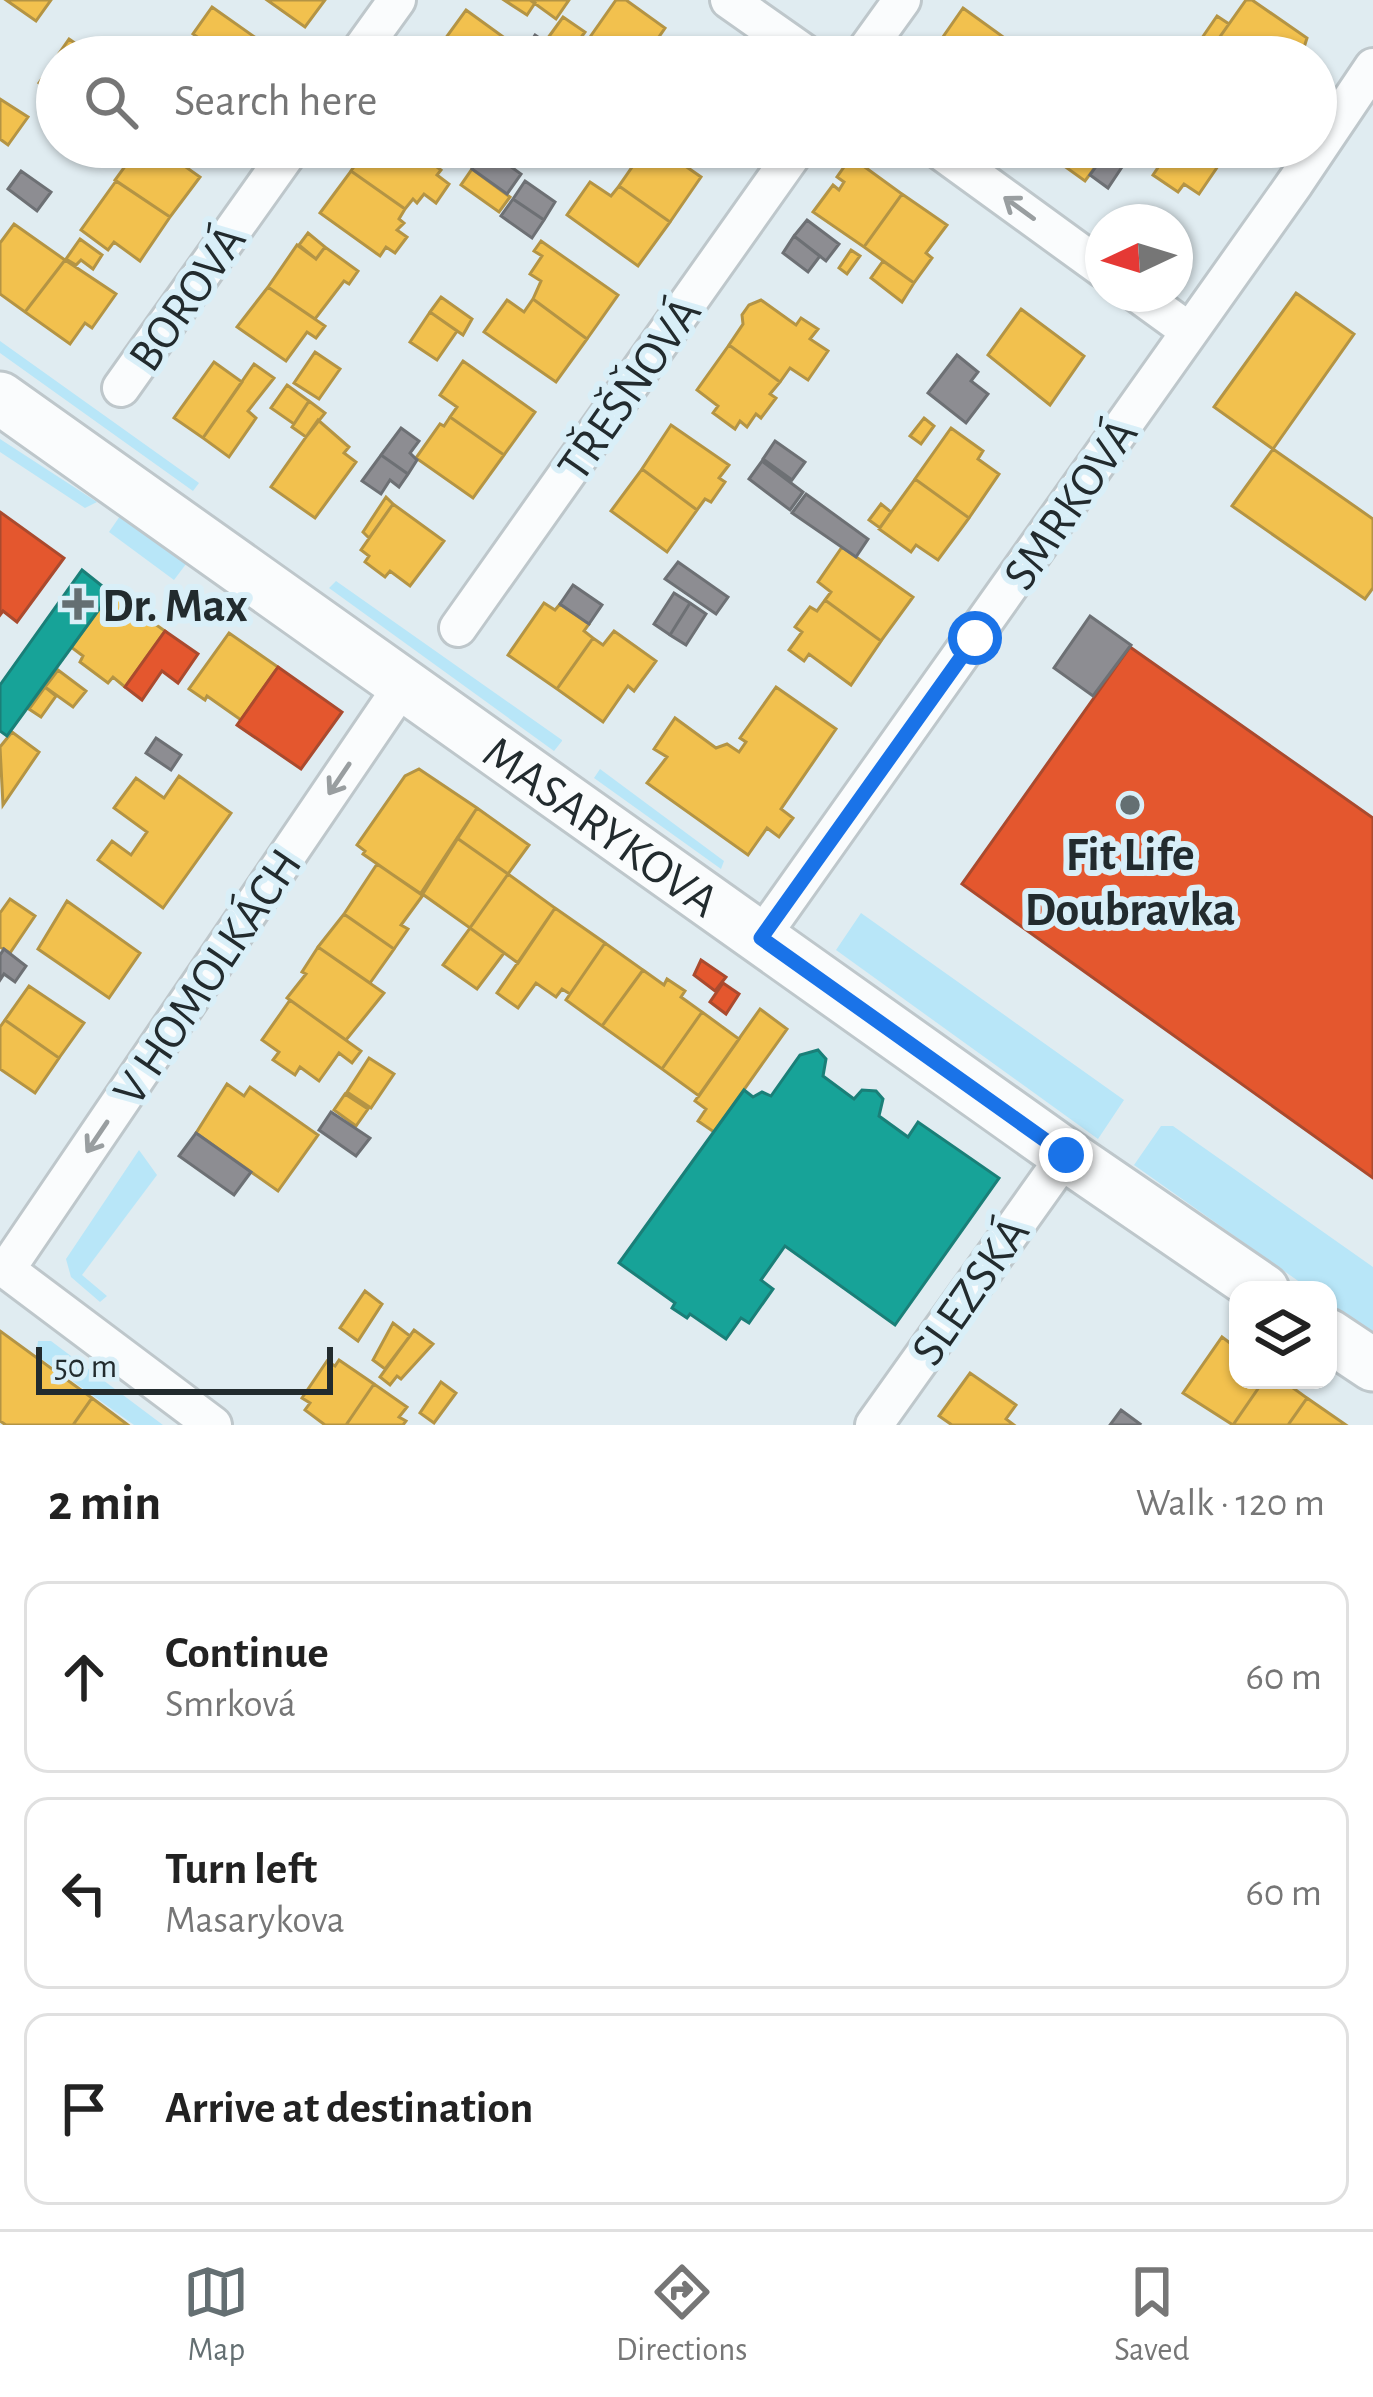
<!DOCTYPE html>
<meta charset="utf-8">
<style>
:root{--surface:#fff;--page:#f2f2f2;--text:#222;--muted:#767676;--line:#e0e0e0;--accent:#646f72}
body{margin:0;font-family:"Alegreya Sans",sans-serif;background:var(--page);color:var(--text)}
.controls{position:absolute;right:36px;bottom:36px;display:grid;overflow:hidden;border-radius:24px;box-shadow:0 3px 9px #0004}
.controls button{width:108px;height:108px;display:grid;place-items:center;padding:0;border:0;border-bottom:3px solid var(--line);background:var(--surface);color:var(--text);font:60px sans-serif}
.compass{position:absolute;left:1085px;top:204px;width:108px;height:108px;border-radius:50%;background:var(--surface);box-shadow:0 3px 9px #0004;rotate:266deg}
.scale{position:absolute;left:36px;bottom:30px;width:297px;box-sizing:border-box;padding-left:12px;border:6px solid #222b2e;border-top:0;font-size:33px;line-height:42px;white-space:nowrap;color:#222b2e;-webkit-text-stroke:9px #d9eff8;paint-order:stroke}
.stop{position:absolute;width:36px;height:36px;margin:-27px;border:9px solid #1a73e8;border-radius:50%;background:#fff}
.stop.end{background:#1a73e8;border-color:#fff;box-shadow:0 3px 12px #0008}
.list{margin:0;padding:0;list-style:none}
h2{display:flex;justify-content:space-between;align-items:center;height:156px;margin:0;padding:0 48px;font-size:51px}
h2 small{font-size:39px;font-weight:400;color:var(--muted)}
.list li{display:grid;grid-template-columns:78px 1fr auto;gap:36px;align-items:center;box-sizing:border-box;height:192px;margin:0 24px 24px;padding:0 24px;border:3px solid var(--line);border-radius:24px}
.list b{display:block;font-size:45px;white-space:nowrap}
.list p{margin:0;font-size:39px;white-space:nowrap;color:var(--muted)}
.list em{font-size:39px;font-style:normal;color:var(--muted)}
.icon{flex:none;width:66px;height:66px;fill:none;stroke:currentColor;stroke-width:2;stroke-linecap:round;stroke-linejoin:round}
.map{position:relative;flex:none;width:1373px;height:1425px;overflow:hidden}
.search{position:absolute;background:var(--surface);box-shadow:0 3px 9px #0004;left:36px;right:36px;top:36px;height:132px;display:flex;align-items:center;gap:30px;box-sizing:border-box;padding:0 42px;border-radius:66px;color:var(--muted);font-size:45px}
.sheet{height:804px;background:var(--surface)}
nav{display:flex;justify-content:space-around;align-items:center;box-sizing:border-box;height:168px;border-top:3px solid var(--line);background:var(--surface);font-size:33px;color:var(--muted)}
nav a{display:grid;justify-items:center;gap:6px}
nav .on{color:var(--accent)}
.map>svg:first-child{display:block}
</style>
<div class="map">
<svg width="1373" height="1425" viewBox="0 0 1373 1425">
<rect width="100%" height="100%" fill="#e0ecf1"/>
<path fill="#b8e6f8" d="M0,341L199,483L193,491L0,353Z
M0,439L97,502L85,508L0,452Z
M120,516L186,564L174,580L109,532Z
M336,581L562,740V741L554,751L329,588Z
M600,769L724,861L721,869L594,778Z
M861,913L1124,1100L1098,1139L836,950Z
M1161,1126H1173L1373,1267V1334L1328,1302V1290H1311L1134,1165Z
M139,1150L157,1175L82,1275L107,1296L100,1302L71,1277L66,1259Z
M38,1341H51L163,1425H134L36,1355Z"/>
<path fill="#f2c14e" stroke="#b49444" stroke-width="3" d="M6,0H51L36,21Z
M267,0H325L305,27Z
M504,0H530L535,3L527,15Z
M530,0H569L556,19Z
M616,0H626L665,28L645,57H613L615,54L590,37Z
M1246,0H1252L1307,38L1301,57H1239L1217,41Z
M212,7L283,57H205L207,44L193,34Z
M963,8L1013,44L1004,57H929Z
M466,10L524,52L531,57L434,54Z
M1217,16L1229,24L1217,41L1233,53L1230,57H1208L1195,48Z
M563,17L585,32L567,57L545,42Z
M69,39L95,57L58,55Z
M116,41L138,57H104Z
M46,73L57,81V97L39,83Z
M0,99L28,117L8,145L0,139Z
M139,147H174L179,150L173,158L200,177L170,217L115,180Z
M368,147H410L441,170L437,175L449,184L436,203L424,194L417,203L413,199L405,209L351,171Z
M646,147H658L701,177L670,222L619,186Z
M1061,147H1110L1085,181L1053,158Z
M1162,147H1231L1199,194L1184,184L1178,192L1153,175L1159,166L1152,162Z
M851,157L902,194L864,247L813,212L833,185L839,190L844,182L837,177Z
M472,169L510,197L499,212L461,185Z
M351,171L405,209L399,219L404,223L397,230L407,237L395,253L386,247L380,256L320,213Z
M116,181L170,217L140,261L114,242L108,250L81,230Z
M590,182L611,196L619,186L670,222L638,266L567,215Z
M902,194L947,225L926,253L932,258L914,283L864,247Z
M14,224L65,260L25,312L0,294V243Z
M308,233L325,247L316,259L299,245Z
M80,239L102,255L93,269L81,260L76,265L66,259Z
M541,241L618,295L587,339L533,299L541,281L530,274L542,256L534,251Z
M297,245L316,259L325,247L358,271L349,284L344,281L315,319L268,287Z
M851,250L860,256L847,274L839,268Z
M65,260L116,294L92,328L85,323L70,344L25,312Z
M883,261L914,283L902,302L871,278Z
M268,287L325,326L316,338L307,332L286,361L237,327Z
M1296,293L1354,334L1273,449L1214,407Z
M441,297L472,319L463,335L430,312Z
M533,299L587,339L556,382L484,332L507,300L524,312Z
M761,300L796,325L801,318L818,329L810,339L828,351L808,380L790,368L780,382L729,345L743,324L742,315L749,305Z
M1021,309L1084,356L1050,405L988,355Z
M430,312L457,331L437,360L410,342Z
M729,345L780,382L770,394L776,398L761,418L756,414L747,427L740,421L735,429L713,413L718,406L697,390Z
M315,352L340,369L319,399L294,383Z
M463,361L535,412L504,455L450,417L457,407L440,395Z
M214,362L242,382L203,438L174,418Z
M254,364L274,378L248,411L256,418L229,457L203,438Z
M287,385L309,401L294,424L271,408Z
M309,401L325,413L306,437L292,427Z
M450,417L504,455L473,498L416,458L440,424L444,426Z
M924,418L934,426L921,444L910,436Z
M318,420L349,447L344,453L356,462L315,518L271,487Z
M671,425L729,465L719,478L725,482L711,502L705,499L697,510L642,469Z
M951,428L983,451L978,459L999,474L969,518L915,479Z
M1273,449L1373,519V588L1365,599L1232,506Z
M642,469L697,510L667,552L611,511Z
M915,479L969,518L938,560L916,545L911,552L879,529Z
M386,497L393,504L369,538L363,532Z
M393,504L444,541L410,586L390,571L385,577L365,562L369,556L361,550Z
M881,504L891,512L880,528L869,520Z
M842,547L913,597L881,641L825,600L831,592L818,582Z
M111,593L165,631L125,687L113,677L108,683L80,662L83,656L71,647Z
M825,600L881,641L851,685L809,654L804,661L789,650L802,632L795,627L810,607L817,611Z
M544,603L555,610L560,604L589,624L584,631L593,638L557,689L508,655Z
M614,631L656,661L634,691L628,686L603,722L557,689L593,638L603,645Z
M229,633L278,667L241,720L207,696L205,700L189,689Z
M58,670L86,691L73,707L45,687Z
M45,687L56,696L41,717L29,709Z
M776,687L836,729L781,809L793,818L779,837L767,828L748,855L647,783L667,757L654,749L675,718L716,748L727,744L739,752L746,742L740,738Z
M12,732L39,752L3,805L0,747Z
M419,769L477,808L422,895L363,854L365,851L357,845L405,776Z
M179,776L231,813L163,908L98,860L112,841L131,855L147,832L114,808L136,778L164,798Z
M477,808L529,845L508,874L457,838Z
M457,838L508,874L470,928L421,893Z
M377,864L423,895L401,925L408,929L394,949L344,914Z
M508,874L555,908L518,963L470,928Z
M10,899L35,916L10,953L0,947V913Z
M67,901L140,953L109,998L38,949Z
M555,908L605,943L570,994L562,989L556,997L536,983L518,1008L497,993Z
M344,914L394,949L370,983L318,947Z
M470,928L504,953L477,989L443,965Z
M605,943L643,970L602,1026L566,1000Z
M318,947L384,993L346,1040L287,998L306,974L302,972Z
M643,970L664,985L667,979L685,991L681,997L702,1012L662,1069L602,1026Z
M29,986L84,1023L59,1058L5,1020Z
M290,1000L361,1051L352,1063L339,1053L319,1081L300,1067L295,1075L273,1060L279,1052L262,1040Z
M760,1009L787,1029L714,1132L698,1121L706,1109L695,1101Z
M702,1012L739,1039L699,1096L662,1069Z
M5,1020L59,1058L35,1093L0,1069V1027Z
M369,1058L394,1074L371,1108L347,1092Z
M227,1084L244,1096L250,1087L318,1135L278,1191L196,1133Z
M345,1094L368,1109L356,1126L334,1110Z
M365,1291L382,1304L358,1341L340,1328Z
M393,1323L410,1336L385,1369L373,1360Z
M414,1330L433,1344L401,1379L397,1376L390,1385L380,1377Z
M0,1331L92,1398L73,1425H6L0,1421Z
M1222,1337L1238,1349V1380H1264L1233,1425L1183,1393Z
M339,1360L374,1384L346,1425H325L305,1410L310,1403L302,1398L327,1361L335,1366Z
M970,1373L1016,1405L1006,1419L1014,1425H952L939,1416Z
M1264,1380H1282L1307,1398L1288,1425H1233Z
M441,1382L456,1393L434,1423L420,1413Z
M374,1384L407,1407L399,1417L406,1421L403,1425H346Z
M92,1398L128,1425H73Z
M1307,1398L1346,1425H1288Z"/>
<path fill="#e4572e" stroke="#aa4a2e" stroke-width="3" d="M0,512L64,558L17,622L3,611L0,615Z
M165,631L198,654L178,683L162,671L142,700L125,687Z
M1130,647L1373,818V1178L962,884Z
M278,667L342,712L301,769L237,725Z
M701,960L726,977L715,991L694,975Z
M723,983L739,994L726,1014L710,1002Z"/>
<path fill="#17a398" stroke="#1a7f78" stroke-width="3" d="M82,570L111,593L7,736L0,731V685Z
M818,1050L826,1059L823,1076L854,1099L862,1090L876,1091L883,1099L879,1116L908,1137L918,1122L999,1178L895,1325L785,1246L761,1280L773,1289L749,1323L741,1318L726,1339L690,1314L687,1318L672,1308L675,1303L619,1263L744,1090L753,1097L762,1092L771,1096L800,1055Z"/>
<path fill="#8d8d92" stroke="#6d7074" stroke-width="3" d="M535,35L545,42L567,57H531L524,52Z
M1110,147H1118L1130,155L1108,188L1090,175Z
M486,149L521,174L507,194L472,169Z
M21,171L51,192L37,211L8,189Z
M525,181L555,202L544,220L513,199Z
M513,199L544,220L532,238L501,216Z
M807,220L839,244L826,261L794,236Z
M794,236L820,256L808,272L783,253Z
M957,355L978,372L971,381L988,394L966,423L928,393Z
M401,428L419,441L410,453L417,460L408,474L381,455Z
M775,441L805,462L792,480L763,459Z
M381,455L408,474L399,487L390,480L381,494L362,481Z
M762,461L803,492L790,510L749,479Z
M806,494L868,539L856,557L792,513Z
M678,562L728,597L716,614L665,579Z
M573,585L602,605L589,624L560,604Z
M674,593L690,603L670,635L654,624Z
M690,603L706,614L686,645L670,635Z
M1090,616L1131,645L1093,696L1054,668Z
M156,738L181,755L171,770L146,753Z
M4,949L26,966L15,982L4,974L0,980V955Z
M331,1112L370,1138L356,1156L319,1130Z
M196,1133L251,1172L234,1195L179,1156Z
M1121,1410L1140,1424L1139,1425H1110Z"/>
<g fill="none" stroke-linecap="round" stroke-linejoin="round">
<g stroke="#bec7cb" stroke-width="42">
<path id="street" d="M729,0L810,57
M356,57L397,0
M861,57L902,0
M935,147L1103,269
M1138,294L1189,331
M121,388L292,147
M458,628L798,147
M761,937L1295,183L1373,67
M0,1265L213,1425
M6,1270L405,682
M874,1425L1066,1155"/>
</g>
<g stroke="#bec7cb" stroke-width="57">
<g id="secondary">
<path id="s1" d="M0,398L1066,1155L1263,1290"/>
<path d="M1328,1335L1373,1365"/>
</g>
</g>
<use href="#street" stroke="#fafcfd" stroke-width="36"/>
<use href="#secondary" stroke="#fafcfd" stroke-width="51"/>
</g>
<defs><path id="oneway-shaft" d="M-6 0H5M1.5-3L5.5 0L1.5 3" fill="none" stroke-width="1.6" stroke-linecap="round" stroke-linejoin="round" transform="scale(3)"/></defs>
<g stroke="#999ea0">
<use href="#oneway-shaft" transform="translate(1019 208) rotate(-144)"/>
<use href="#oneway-shaft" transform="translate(339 779) rotate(124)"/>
<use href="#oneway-shaft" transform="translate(97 1137) rotate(124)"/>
</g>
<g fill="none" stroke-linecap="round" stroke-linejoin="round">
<path stroke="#1a73e8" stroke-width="15" d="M975,638L761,938L1066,1155"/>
</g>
<g fill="#646f72" stroke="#d9eff8" stroke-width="4.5">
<path d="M72 586h12v12h12v12h-12v12h-12v-12h-12v-12h12z"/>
<circle cx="1130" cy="805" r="12"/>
</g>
<g text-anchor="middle" stroke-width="12" stroke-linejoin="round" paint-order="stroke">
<g font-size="48" fill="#222b2e" stroke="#d9eff8">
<text transform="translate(186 297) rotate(-55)" y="17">BOROVÁ</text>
<text transform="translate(628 388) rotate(-55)" y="17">TŘEŠŇOVÁ</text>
<text transform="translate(1069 503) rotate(-55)" y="17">SMRKOVÁ</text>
<text dy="17" stroke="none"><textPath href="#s1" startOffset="738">MASARYKOVA</textPath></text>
<text transform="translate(206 976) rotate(-56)" y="17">V HOMOLKÁCH</text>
<text transform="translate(969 1290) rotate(-55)" y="17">SLEZSKÁ</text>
</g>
<g font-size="48" font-weight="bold" fill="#222b2e" stroke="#d9eff8" text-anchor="start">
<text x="102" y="621">Dr. Max</text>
<text x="1130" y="870" text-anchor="middle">Fit Life<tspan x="1130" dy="55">Doubravka</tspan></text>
</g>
</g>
</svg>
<div class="controls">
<button><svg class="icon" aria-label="layers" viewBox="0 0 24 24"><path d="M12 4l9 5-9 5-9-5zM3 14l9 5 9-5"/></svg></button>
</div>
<svg class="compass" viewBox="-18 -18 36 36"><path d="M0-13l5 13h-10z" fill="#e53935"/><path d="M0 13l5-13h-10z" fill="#767676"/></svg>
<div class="scale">50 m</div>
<div class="stop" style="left:975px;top:638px"></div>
<div class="stop end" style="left:1066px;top:1155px"></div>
<div class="search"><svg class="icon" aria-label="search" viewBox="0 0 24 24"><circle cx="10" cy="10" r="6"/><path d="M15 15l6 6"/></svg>Search here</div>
</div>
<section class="sheet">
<h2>2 min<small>Walk · 120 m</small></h2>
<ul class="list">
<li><svg class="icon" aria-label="ahead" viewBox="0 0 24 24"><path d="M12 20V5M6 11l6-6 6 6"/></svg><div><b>Continue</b><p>Smrková</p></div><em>60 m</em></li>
<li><svg class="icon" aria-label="left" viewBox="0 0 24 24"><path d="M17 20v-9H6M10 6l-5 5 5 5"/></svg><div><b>Turn left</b><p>Masarykova</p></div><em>60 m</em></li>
<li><svg class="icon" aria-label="arrive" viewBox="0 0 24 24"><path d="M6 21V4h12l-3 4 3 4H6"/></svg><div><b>Arrive at destination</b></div></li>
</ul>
</section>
<nav>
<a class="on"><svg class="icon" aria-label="map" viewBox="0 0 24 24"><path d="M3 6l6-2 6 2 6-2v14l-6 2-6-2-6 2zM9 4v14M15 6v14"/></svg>Map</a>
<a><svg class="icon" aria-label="directions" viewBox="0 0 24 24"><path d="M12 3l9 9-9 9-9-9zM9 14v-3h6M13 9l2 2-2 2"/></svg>Directions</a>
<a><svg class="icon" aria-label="saved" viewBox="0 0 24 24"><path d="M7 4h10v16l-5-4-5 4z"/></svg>Saved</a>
</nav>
